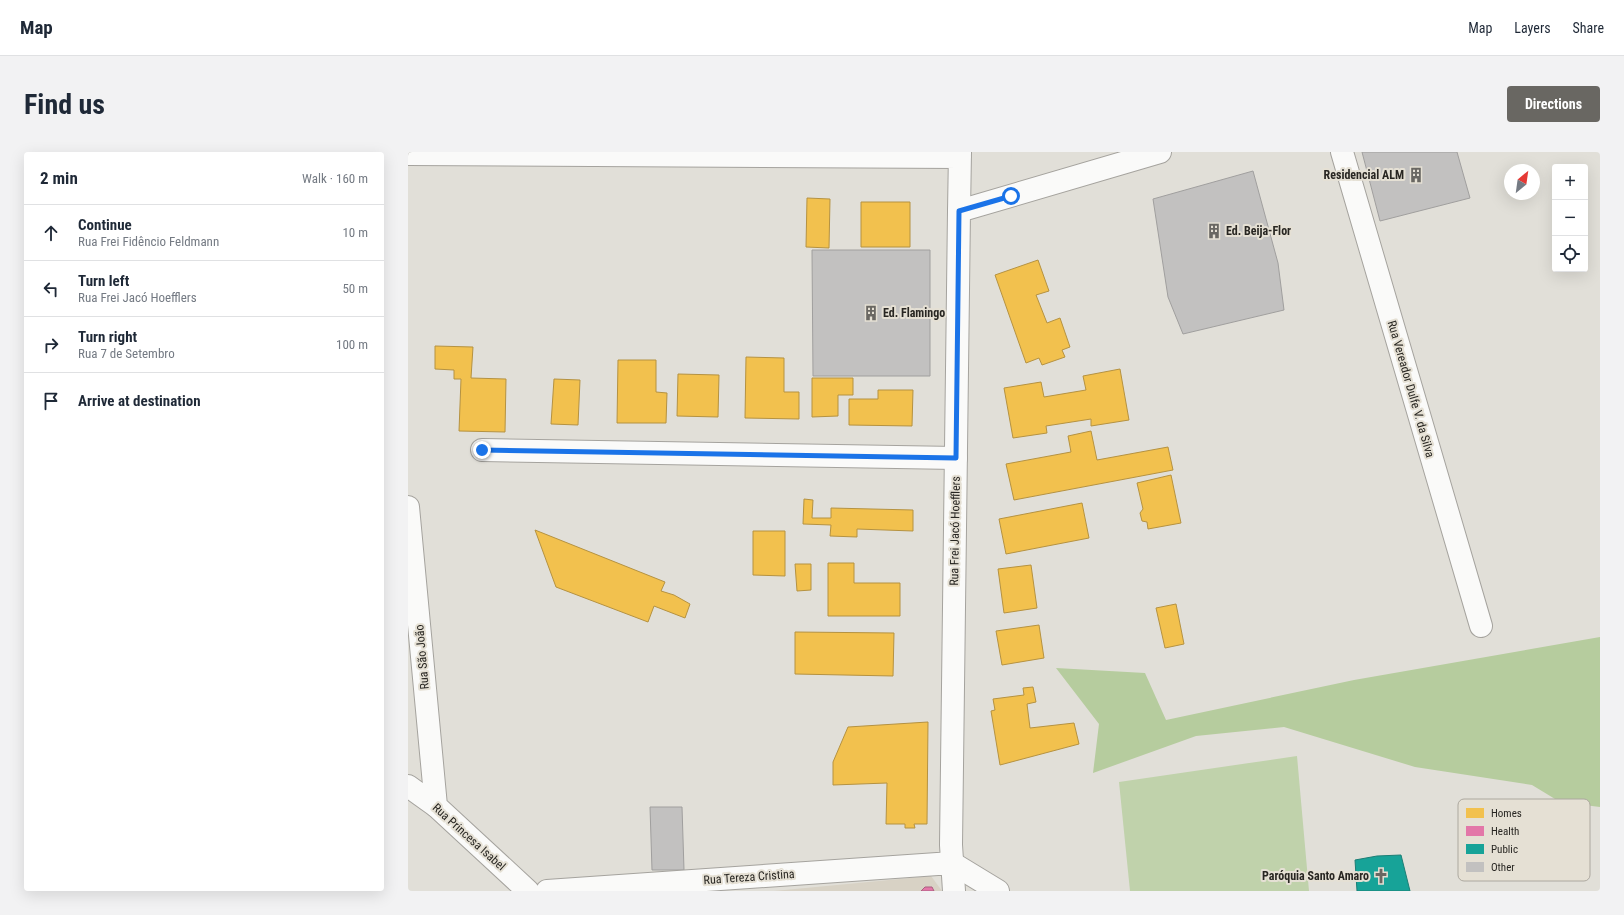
<!DOCTYPE html>
<meta charset="utf-8">
<style>
:root{--surface:#fff;--page:#f2f2f3;--text:#1f2937;--muted:#747a83;--line:#e0e1e3;--accent:#696762}
body{margin:0;font-family:"Roboto Condensed",sans-serif;background:var(--page);color:var(--text)}
.controls{position:absolute;right:12px;top:12px;display:grid;overflow:hidden;border-radius:4px;box-shadow:0 4px 16px #0002}
.controls button{width:36px;height:36px;display:grid;place-items:center;padding:0;border:0;border-bottom:1px solid var(--line);background:var(--surface);color:var(--text);font:20px sans-serif}
.compass{position:absolute;left:1096px;top:12px;width:36px;height:36px;border-radius:50%;background:var(--surface);box-shadow:0 4px 16px #0002;rotate:29deg}
.stop{position:absolute;width:12px;height:12px;margin:-9px;border:3px solid #1a73e8;border-radius:50%;background:#fff}
.stop.end{background:#1a73e8;border-color:#fff;box-shadow:0 1px 4px #0008}
.list{margin:0;padding:0;list-style:none}
h2{display:flex;justify-content:space-between;align-items:center;height:52px;margin:0;padding:0 16px;font-size:17px}
h2 small{font-size:13px;font-weight:400;color:var(--muted)}
.list li{display:grid;grid-template-columns:26px 1fr auto;gap:12px;align-items:center;box-sizing:border-box;height:56px;padding:0 16px;border-top:1px solid var(--line)}
.list b{display:block;font-size:15px;white-space:nowrap}
.list p{margin:0;font-size:13px;white-space:nowrap;color:var(--muted)}
.list em{font-size:13px;font-style:normal;color:var(--muted)}
.icon{flex:none;width:22px;height:22px;fill:none;stroke:currentColor;stroke-width:2;stroke-linecap:round;stroke-linejoin:round}
.map{position:relative;flex:none;width:1192px;height:739px;overflow:hidden;border-radius:4px}
header{display:flex;align-items:center;gap:24px;box-sizing:border-box;height:56px;padding:0 20px;background:var(--surface);border-bottom:1px solid var(--line)}
header strong{font-size:19px}
nav{display:flex;gap:22px;margin-inline-start:auto;font-size:14px}
.intro{display:flex;align-items:center;justify-content:space-between;box-sizing:border-box;height:96px;padding:0 24px}
h1{margin:0;font-size:28px}
.button{padding:10px 18px;border-radius:4px;background:var(--accent);color:#fff;font-size:14px;font-weight:700}
main{display:flex;gap:24px;padding:0 24px}
aside{flex:1;background:var(--surface);border-radius:4px;box-shadow:0 4px 16px #0002}
.map>svg:first-child{display:block}
</style>
<header>
<strong>Map</strong>
<nav><a>Map</a><a>Layers</a><a>Share</a></nav>
</header>
<div class="intro"><h1>Find us</h1><a class="button">Directions</a></div>
<main>
<aside>
<h2>2 min<small>Walk · 160 m</small></h2>
<ul class="list">
<li><svg class="icon" aria-label="ahead" viewBox="0 0 24 24"><path d="M12 20V5M6 11l6-6 6 6"/></svg><div><b>Continue</b><p>Rua Frei Fidêncio Feldmann</p></div><em>10 m</em></li>
<li><svg class="icon" aria-label="left" viewBox="0 0 24 24"><path d="M17 20v-9H6M10 6l-5 5 5 5"/></svg><div><b>Turn left</b><p>Rua Frei Jacó Hoefflers</p></div><em>50 m</em></li>
<li><svg class="icon" aria-label="right" viewBox="0 0 24 24"><path d="M7 20v-9h11M14 6l5 5-5 5"/></svg><div><b>Turn right</b><p>Rua 7 de Setembro</p></div><em>100 m</em></li>
<li><svg class="icon" aria-label="arrive" viewBox="0 0 24 24"><path d="M6 21V4h12l-3 4 3 4H6"/></svg><div><b>Arrive at destination</b></div></li>
</ul>
</aside>
<div class="map">
<svg width="1192" height="739" viewBox="0 0 1192 739">
<rect width="100%" height="100%" fill="#e1dfd8"/>
<path fill="#d8d2c5" d="M523,724L534,739H366Z"/>
<path fill="#c0d2ab" d="M889,604L901,739H722L711,630Z"/>
<path fill="#b6cc9e" d="M1192,485V655L1152,650L1124,633L1007,615L876,575L788,584L685,621L691,572L648,516L737,521L758,568L946,528Z"/>
<path fill="#f2c14e" stroke="#b59241" d="M399,46L422,47L421,96L398,95Z
M453,50H502V95H453Z
M630,108L641,139L628,143L639,171L652,166L662,195L654,198L657,205L634,213L631,206L618,211L587,123Z
M27,194L65,195L63,226L98,227L97,280L51,279L53,227H46V218L27,217Z
M338,205L376,206V240H391V267L337,266Z
M210,208H248V240L259,241L258,271H209Z
M712,217L721,268L683,274V267L638,274L639,281L605,286L596,236L633,230L636,245L678,238L675,224Z
M270,222L311,223L310,265L269,264Z
M404,226H445V243H430V264L404,265Z
M146,227L172,228L170,273L143,272Z
M470,238H505L504,274L441,273V247H470Z
M683,279L689,308L760,295L765,318L606,348L598,312L663,300L660,284Z
M763,323L773,371L740,377L739,370L734,369L732,361L735,357L729,331Z
M396,347L405,348L404,366H423V356L505,358V379L449,377V385L422,384L423,373L395,372Z
M674,351L681,386L598,402L591,367Z
M127,378L257,430L253,439L266,443L282,452L277,466L246,454L240,470L148,435Z
M345,379H377V424L345,423Z
M420,411H446V431H492V464H420Z
M387,412H403V438L389,439Z
M623,413L629,456L596,461L590,417Z
M768,452L776,492L757,496L748,456Z
M631,473L636,506L594,513L588,479Z
M387,480L486,481L485,524L387,522Z
M625,535L628,550L619,552L622,576L666,571L671,592L592,613L583,559L587,558L585,547L616,543L615,536Z
M520,570L519,672H506L507,676H497V672H478L479,631L425,633V610L440,575Z"/>
<path fill="#e377a8" stroke="#ab5f80" d="M517,735H524L526,739H513Z"/>
<path fill="#17a398" stroke="#1c7e75" d="M993,703L1002,739H949L947,708L969,704Z"/>
<path fill="#c2c1c0" stroke="#a09f9e" d="M954,0H1049L1062,46L972,69Z
M845,19L870,111L876,158L775,182L760,145L745,47Z
M404,98H522V224H405Z
M242,655H274L276,718H244Z"/>
<g fill="none" stroke-linecap="round" stroke-linejoin="round">
<g stroke="#a5a39e" stroke-width="24">
<path id="minor" d="M934,0L1073,474
M0,2L552,5
M551,59L552,0
M74,298L548,306
M0,634L28,654
M544,711L590,739"/>
</g>
<g stroke="#a5a39e" stroke-width="24">
<path id="tertiary" d="M0,355L28,654L120,739
M139,739L544,711
M546,739L543,693L551,59L752,0"/>
</g>
<use href="#minor" stroke="#fafaf9" stroke-width="22"/>
<use href="#tertiary" stroke="#fafaf9" stroke-width="22"/>
</g>
<g fill="none" stroke-linecap="round" stroke-linejoin="round">
<path stroke="#1a73e8" stroke-width="5" d="M74,298L548,306L551,59L603,44"/>
</g>
<defs>
<g id="building-bare" transform="scale(1.2)"><path d="M-4-6H4V6H1V3H-1V6H-4ZM-2.5-4.3h1.7v1.8h-1.7ZM.8-4.3h1.7v1.8H.8ZM-2.5-1h1.7V.8h-1.7ZM.8-1h1.7V.8H.8Z" fill="#696762" stroke="#e5e0d4" stroke-width="2.5" paint-order="stroke"/></g>
<g id="church-bare" transform="scale(1.2)"><path d="M-1.2-6h2.4v3.5h3.3v2.4h-3.3V6h-2.4V-.1h-3.3v-2.4h3.3Z" fill="#696762" stroke="#e5e0d4" stroke-width="2.5" paint-order="stroke"/></g>
</defs>
<g fill-rule="evenodd">
<use href="#building-bare" x="1008" y="23"/>
<use href="#building-bare" x="806" y="79"/>
<use href="#building-bare" x="463" y="161"/>
<use href="#church-bare" x="973" y="724"/>
</g>
<g text-anchor="middle" stroke-width="4" stroke-linejoin="round" paint-order="stroke">
<g font-size="12" font-weight="bold" fill="#282622" stroke="#e5e0d4" text-anchor="end">
<text x="996" y="27">Residencial ALM</text>
<text x="818" y="83" text-anchor="start">Ed. Beija-Flor</text>
<text x="475" y="165" text-anchor="start">Ed. Flamingo</text>
<text x="961" y="728">Paróquia Santo Amaro</text>
</g>
<g font-size="12" fill="#282622" stroke="#e5e0d4">
<text transform="translate(1003 237) rotate(74)" y="4">Rua Vereador Dulfe V. da Silva</text>
<text transform="translate(547 379) rotate(-89)" y="4">Rua Frei Jacó Hoefflers</text>
<text transform="translate(14 505) rotate(-95)" y="4">Rua São João</text>
<text transform="translate(61 685) rotate(42)" y="4">Rua Princesa Isabel</text>
<text transform="translate(341 725) rotate(-4)" y="4">Rua Tereza Cristina</text>
</g>
</g>
<rect x="1050" y="647" width="132" height="82" rx="6" fill="#e5e0d4" stroke="#aca89f" stroke-width="1"/>
<rect x="1058" y="656" width="18" height="10" fill="#f2c14e"/>
<rect x="1058" y="674" width="18" height="10" fill="#e377a8"/>
<rect x="1058" y="692" width="18" height="10" fill="#17a398"/>
<rect x="1058" y="710" width="18" height="10" fill="#c2c1c0"/>
<g font-size="11" fill="#282622">
<text x="1083" y="665">Homes</text>
<text x="1083" y="683">Health</text>
<text x="1083" y="701">Public</text>
<text x="1083" y="719">Other</text>
</g>
</svg>
<div class="controls">
<button>+</button>
<button>−</button>
<button><svg class="icon" aria-label="locate" viewBox="0 0 24 24"><circle cx="12" cy="12" r="6"/><path d="M12 2v4M12 18v4M2 12h4M18 12h4"/></svg></button>
</div>
<svg class="compass" viewBox="-18 -18 36 36"><path d="M0-13l5 13h-10z" fill="#e53935"/><path d="M0 13l5-13h-10z" fill="#747a83"/></svg>
<div class="stop" style="left:603px;top:44px"></div>
<div class="stop end" style="left:74px;top:298px"></div>
</div>
</main>
